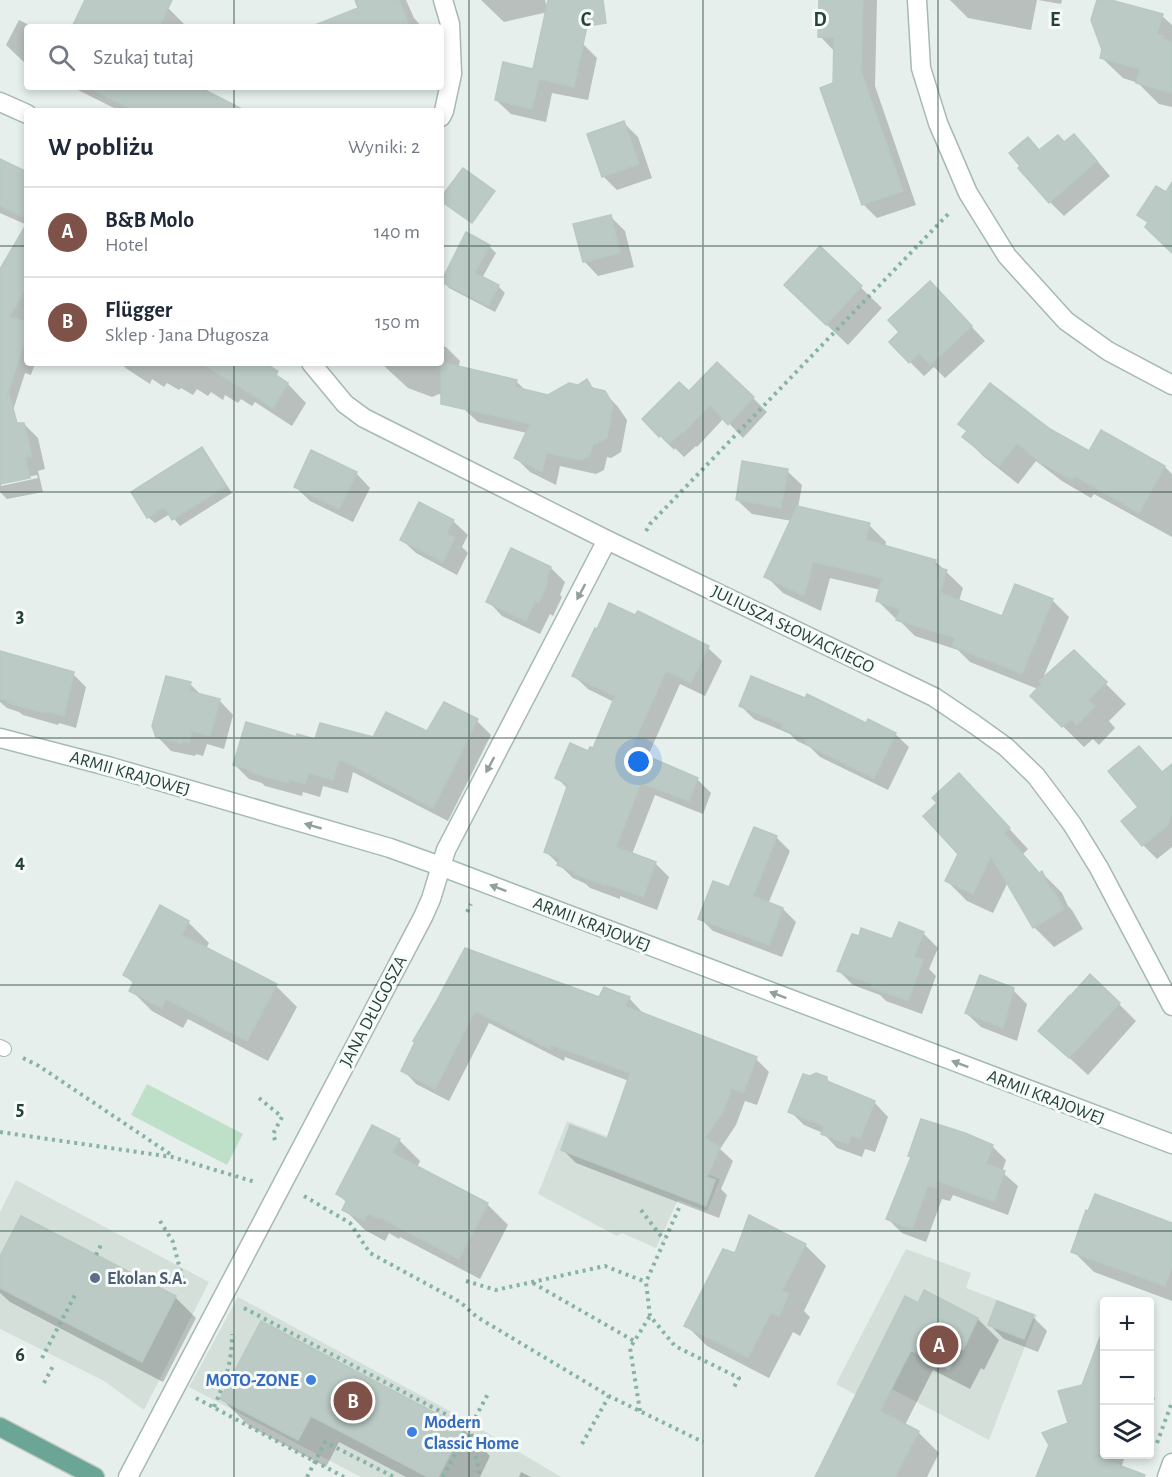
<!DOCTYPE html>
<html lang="pl">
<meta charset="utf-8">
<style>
:root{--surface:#fff;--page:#f6f6f7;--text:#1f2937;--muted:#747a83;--line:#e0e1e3;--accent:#7f5249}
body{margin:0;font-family:"Alegreya Sans",sans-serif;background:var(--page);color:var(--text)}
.controls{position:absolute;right:18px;bottom:18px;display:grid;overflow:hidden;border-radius:6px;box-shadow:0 3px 9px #0003}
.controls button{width:54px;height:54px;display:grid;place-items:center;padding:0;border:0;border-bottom:2px solid var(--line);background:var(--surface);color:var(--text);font:30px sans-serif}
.you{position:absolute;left:639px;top:762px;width:21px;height:21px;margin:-15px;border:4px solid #fff;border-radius:50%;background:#1a73e8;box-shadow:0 0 0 9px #1a73e833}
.badge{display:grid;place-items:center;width:39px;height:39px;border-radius:50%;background:var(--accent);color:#fff;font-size:20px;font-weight:700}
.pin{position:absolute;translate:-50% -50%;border:3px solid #fff;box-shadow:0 2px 6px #0006}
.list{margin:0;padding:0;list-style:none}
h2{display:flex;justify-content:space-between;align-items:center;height:78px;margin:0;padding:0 24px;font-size:26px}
h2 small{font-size:20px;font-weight:400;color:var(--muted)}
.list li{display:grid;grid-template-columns:39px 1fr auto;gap:18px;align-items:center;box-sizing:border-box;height:90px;padding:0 24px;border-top:2px solid var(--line)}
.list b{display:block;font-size:22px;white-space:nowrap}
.list p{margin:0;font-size:20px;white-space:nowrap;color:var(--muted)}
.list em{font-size:20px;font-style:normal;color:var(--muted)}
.icon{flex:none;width:33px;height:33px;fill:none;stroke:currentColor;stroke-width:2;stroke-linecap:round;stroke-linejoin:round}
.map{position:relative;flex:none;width:1172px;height:1477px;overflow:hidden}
.search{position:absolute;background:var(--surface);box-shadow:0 3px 9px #0003;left:24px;top:24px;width:420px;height:66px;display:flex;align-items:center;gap:15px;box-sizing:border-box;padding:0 21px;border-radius:6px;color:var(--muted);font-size:22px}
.panel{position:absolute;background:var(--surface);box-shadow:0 3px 9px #0003;left:24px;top:108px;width:420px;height:258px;border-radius:6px}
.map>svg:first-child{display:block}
</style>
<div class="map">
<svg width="1172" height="1477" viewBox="0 0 1172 1477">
<rect width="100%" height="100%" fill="#e6efeb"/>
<path fill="#d4dfda" d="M567,1121L720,1179L707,1211L678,1200L656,1248L622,1233L617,1236L538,1194Z
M16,1180L209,1282L144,1410L104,1381L0,1329V1212Z
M906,1249L971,1273L966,1288L1037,1315L989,1440L892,1389L885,1402L871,1396L856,1395L836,1384Z
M238,1297L461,1417L561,1477H361L189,1387Z"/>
<path fill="#bfe0c8" d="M147,1084L243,1134L227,1165L131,1115Z"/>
<path fill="#0003" fill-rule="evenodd" d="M87,0H153L168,8L186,26V27H74Z
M357,0H406L414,18L422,27H350L360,9Z
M481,0H545L548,12L504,22Z
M821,0H877L875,86L916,205L877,218L863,204L834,84V51L820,36Z
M950,0H1037L1031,30L968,18Z
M1038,0H1062L1061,4Z
M1098,0H1105L1162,16L1172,25V107L1159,104L1138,83L1123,78L1101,57L1103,50Z
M19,20L33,27H27V65L6,45Z
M583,44L597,58L588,100L552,93L546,122L511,114L496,100L534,70Z
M72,87H195L237,111H120Z
M624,123L638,137L652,178L617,190L603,176Z
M1074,136L1088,150L1110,176L1064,216L1050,202L1040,152L1064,144Z
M0,164L27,173V225L0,213Z
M611,217L625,231L634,267L598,276L584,261Z
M27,226V363H35L31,375L25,373L8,426L24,424L38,438L45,469L38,471L43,492L7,499L0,492V272ZM37,475L38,478L1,486V483Z
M467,234L489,246L496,253L482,278L498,286L505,293L495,312L449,288L443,281Z
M820,248L882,308L848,345L807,306Z
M944,297L985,341L945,378L934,367L924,376L910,362Z
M441,346L446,347L460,361L458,368L516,381L526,391L549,397L578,387L586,381L596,390L604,392L618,407L627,420L621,452L611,458L607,457L604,470L596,474L560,466L556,485L530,472L516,458L527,433L478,422L463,408L465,402L439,394L432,397L408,388L383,365L384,363H441Z
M120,363H252L288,384L306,403L292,426L255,402L252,406L241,399L238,403L225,395L223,400L211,392L208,396L197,389L193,395L181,388L179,390L167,383L164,387L152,379L150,384L127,369Z
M689,393L753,398L767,412L743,438L724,418L697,447L696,446L684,457L675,448L674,450L644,419Z
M1049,430L1089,454L1102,432L1165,467L1172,474V537L1094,494L1091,498L1062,481L1036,461L1018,484L983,456L964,437Z
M202,449L208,456L232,493L180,526L170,514L155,523L148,517Z
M787,471L802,485L798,508L869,525L886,542L885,547L935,561L963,588L959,601L1003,618L1052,600L1069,617L1042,680L1074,652L1126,704L1109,721L1115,728L1099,745L1093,739L1084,747L1032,696L1038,689L970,662L958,650L915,636L898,619L895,618L878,601L881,590L830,578L821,611L783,593L766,576L792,521L752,514L737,500Z
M356,473L370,488L353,522L310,501L296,487Z
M453,521L468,535L462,547L468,553L457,575L416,553L401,539Z
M551,568L565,582L560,595L562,597L553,616L550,614L540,634L502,616L488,601Z
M638,613L708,648L722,661L705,696L680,684L647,758L697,779L711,793L703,814L655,795L632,854L655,863L669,877L657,910L620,896V899L590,888L586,884L573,878L545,851L568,789L557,778L594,750L614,702L588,689L574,676L636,617Z
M0,652L73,674L86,687L76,728L59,723L58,725L23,715L19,712L7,708L0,702Z
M190,684L202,696L219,700L233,715L224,749L207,744L203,756L196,754L195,756L171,751L157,736Z
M741,706L867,725L895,734L909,747L888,790L820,757L810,747L797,741L790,734L754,719Z
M477,721L491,735L448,821L353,772L348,793L323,786L320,797L303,792L302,796L265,786L262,783L249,779L235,765L298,738L316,741L374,739L428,733Z
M1139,748L1163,773L1172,766V847L1157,859L1143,845L1123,821L1141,807Z
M959,775L1028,849L1023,854L1040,874L1042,873L1062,893L1068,906L1072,910L1083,929L1054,947L1034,927L1008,882L993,913L967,901L947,881L960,853L939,804Z
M755,829L777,838L790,851L768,904L783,909L796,922L782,957L713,931L700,918L730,889Z
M188,922L209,943L206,949L276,986L297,1007L268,1061L188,1019L183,1028L152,1011L131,990L134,984L125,975Z
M923,933L938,948L929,969L936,976L922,1014L886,1001L880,995L853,985L839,971L893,941Z
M1013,990L1027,1004L1017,1041L981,1027L966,1013Z
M629,998L642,1012L641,1014L756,1059L769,1072L757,1105L745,1101L736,1125L720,1149L733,1161L721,1189L727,1195L719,1218L576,1163L563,1150L608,1141L629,1081L565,1057L564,1061L489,1023L449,1101L416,1084L403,1070L438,1003Z
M1119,1004L1136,1021L1088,1075L1040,1031Z
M826,1079L832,1084L874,1102L888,1117L875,1152L865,1149L862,1157L837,1148L823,1133L804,1125L790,1111Z
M399,1140L420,1161L417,1168L487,1204L508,1225L480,1279L400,1237L399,1239L389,1233L385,1241L365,1230L344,1209L347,1203L338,1194Z
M992,1146L1006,1160L1002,1172L1018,1186L1008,1215L953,1195L950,1201L942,1199L926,1242L902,1233L888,1219L912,1158L909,1156Z
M1172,1224V1301L1094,1272L1073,1251Z
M805,1245L826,1266L804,1311L810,1317L800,1336L793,1332L769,1378L707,1346L686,1325L736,1255Z
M0,1259L175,1297L196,1318L163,1382L10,1302L0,1293Z
M924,1292L978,1319L999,1340L984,1370L981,1368L970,1389L933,1370L905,1425L918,1432L939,1453L927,1477H816Z
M1033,1317L1047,1331L1038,1352L1004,1339L990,1325Z
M1092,1361L1104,1366V1454H1126L1118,1476L1119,1477H1038L1050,1445L1069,1423Z
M1150,1393L1155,1398L1150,1412Z
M222,1399L463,1429L490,1456L480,1477H406L339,1442L326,1467L249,1426Z
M521,1472L531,1477H519Z"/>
<path fill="#bbcac4" stroke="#b8c9c2" stroke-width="1.5" d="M85,0H172L159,27H72Z
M355,0H399L410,27H315V25L358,8Z
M548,0H603L606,23L587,26L574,87L539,79L532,109L495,100L503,62L533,69Z
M819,0H863L861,71L903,191L862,205L820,88L833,83L834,38L818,37Z
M1097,0H1111L1163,14L1157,34L1164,36L1163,39L1172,42V93L1136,83L1140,69L1100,58L1102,50L1091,20Z
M87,87H199L246,111H135Z
M624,121L639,164L602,177L587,134Z
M1074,134L1097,161L1049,203L1018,168L1020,166L1009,153L1028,137L1039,150L1058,135L1064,142Z
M0,159L27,172V219L0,206Z
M463,168L495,191L472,223L441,201V197Z
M1172,182V253L1145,227L1148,222L1137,215L1156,186L1166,192Z
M611,215L620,253L583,262L573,224Z
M27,223V287L9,317L27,322V333L8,394H9L17,423H24L32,456L25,457L30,478L0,484V269Z
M466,232L490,245L475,273L499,285L488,306L441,282Z
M820,246L862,286L826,325L784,285Z
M930,281L972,326L930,365L919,353L909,363L889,342L899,332L888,320Z
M441,362L517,380L515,387L548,395L569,383L578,385L587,379L592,388L605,391L613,405L607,438L596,444H593L590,456L581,460L546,453L542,472L514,458L530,424L441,404Z
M717,362L754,397L728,425L710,405L682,434L681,433L669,444L660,435L659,437L642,419L679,382L689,391Z
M201,363H264L278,371L276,375L288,383L273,408Z
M990,383L1050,429L1089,451L1101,430L1165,466L1139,513L1075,476L1072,480L1041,463L1017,443L999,466L962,437L967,431L958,424Z
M202,447L226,486L172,520L164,507L147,518L131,492Z
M311,450L357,472L339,509L294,487Z
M742,461L788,469L781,508L736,500Z
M419,502L454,520L447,534L455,538L443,562L400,540Z
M797,506L870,523L866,540L936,560L934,566L947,570L940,592L943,593V594L1002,616L1015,584L1053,599L1022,674L952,646L955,638L896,620L900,609L876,601L882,578L813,562L804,596L764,577Z
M511,548L551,567L546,580L548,582L539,603L535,601L526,621L486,602Z
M609,603L635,615L638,611L709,646L691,683L666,671L631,749L698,778L689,801L641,783L616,847L656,862L643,897L606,884V886L575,874V872L557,865L560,858L544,852L568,784L555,778L570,743L588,751L590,747L593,748L615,696L572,676L595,628L597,629Z
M1074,650L1107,682L1088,700L1095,706L1077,725L1071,719L1062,727L1030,696L1043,682L1039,681Z
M0,651L74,672L64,716L46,711V713L30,709L8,703L9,701L0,698Z
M166,676L191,682L189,691L220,699L210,736L192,731L189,743L181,741V743L156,737L152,726Z
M751,676L805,698L807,694L866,723L868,719L896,733L874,778L805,744L807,740L782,728L783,724L739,706Z
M444,702L478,719L433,808L339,759L333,780L309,773L305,784L289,779L288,783L249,772L250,770L233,765L246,722L297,737V734L315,739L320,723L373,737L386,712L427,731Z
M1139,746L1162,772L1172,764V813L1167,826L1142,846L1121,821L1138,807L1108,771Z
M959,773L1010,828L1004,833L1039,873L1042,871L1050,889L1052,888L1064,909L1033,928L991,856L973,894L945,881L958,854L923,816L937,803L932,798Z
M754,827L777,836L753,896L783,908L769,945L698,919L713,881L729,887Z
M160,905L189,921L182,935L277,984L247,1041L166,999L162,1008L129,991L134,981L123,975Z
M899,922L924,932L914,957L923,960L908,1001L870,987L872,984L837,971L852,934L859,936L861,928L892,939Z
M465,948L599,997L604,987L616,992L630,997L625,1006L757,1057L743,1093L732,1088L723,1111L705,1138L720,1147L707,1177L715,1180L706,1206L561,1150L570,1125L607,1139L630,1073L551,1045L550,1049L475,1011L435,1089L401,1071L415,1042L413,1041L436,1002Z
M1090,974L1120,1003L1069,1058L1038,1031L1070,995L1073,996L1072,994Z
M980,975L1014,988L1003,1028L965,1013Z
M816,1073L827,1077V1081L875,1101L860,1139L851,1135L848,1144L821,1134L824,1126L788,1112L803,1074L810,1076Z
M921,1119L965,1133L993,1145L986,1164L1005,1171L994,1202L938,1181L936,1188L928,1185L912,1229L886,1219L911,1157L908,1156Z
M372,1125L400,1139L392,1153L488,1203L459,1259L379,1217L378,1218L368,1213L364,1221L342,1210L347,1200L336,1194Z
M1095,1194L1172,1223V1266L1165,1286L1071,1252L1086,1210L1088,1211Z
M749,1215L806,1244L782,1291L789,1294L779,1316L771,1312L748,1358L684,1326L723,1249L735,1253Z
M21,1216L176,1296L142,1362L0,1288V1256Z
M924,1290L978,1318L963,1350L960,1348L949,1369L911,1350L880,1411L919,1431L895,1477H815L905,1296L918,1303Z
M997,1301L1034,1315L1024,1339L988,1325Z
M261,1321L464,1428L438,1477H428L311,1416L298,1440L220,1399Z
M1102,1332H1104V1436L1097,1457L1145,1475L1144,1477H1036L1049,1445L1042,1433L1068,1423L1058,1391L1082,1385Z"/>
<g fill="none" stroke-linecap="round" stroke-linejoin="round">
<g stroke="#a8b8b2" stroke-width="16">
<path id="lane" d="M0,1047L4,1049"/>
</g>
<g stroke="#a8b8b2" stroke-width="21">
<path id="street" d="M917,0L921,68L938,123L968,193L1007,256L1066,321L1108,351L1172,385
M0,102L27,114
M441,117L444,111L452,74L450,24L443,0
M311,363L345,404L364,418L607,540L934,697L974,724L1006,747L1036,776L1072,824L1099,868L1172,1006
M128,1477L423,917L431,899L446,850L607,540
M1167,1477L1172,1463"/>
</g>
<g stroke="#a4bbb3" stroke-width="21">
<path id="secondary" d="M0,738L111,767L390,848L440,866L1172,1144"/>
</g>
<g stroke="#c2cac8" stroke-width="21">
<path id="primary" d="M0,1427L95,1477"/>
</g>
<path stroke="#86b3a5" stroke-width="4" stroke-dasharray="3 4.5" stroke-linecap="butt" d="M646,531L650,524L951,211
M467,912L471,904
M23,1058L39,1066L170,1154L171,1157
M259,1098L282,1117L273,1134L276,1143
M0,1132L172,1157L255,1182
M304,1196L350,1223L370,1253L460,1302L477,1317L609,1396L703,1442
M679,1208L646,1282L650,1316L675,1346L739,1378L733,1389
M641,1210L664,1240
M160,1221L173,1242L184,1285
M96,1255L102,1243
M466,1281L496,1290L605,1266L646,1282
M533,1283L634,1341
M244,1308L470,1427L480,1477
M42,1358L75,1295
M44,1383L54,1364
M196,1398L344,1477
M214,1407C225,1381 232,1364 232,1334
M640,1411L630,1348L650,1316
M1157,1443L1172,1402
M582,1444L609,1396
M307,1477L325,1442L394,1477
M443,1477L489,1392"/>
<use href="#lane" stroke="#fff" stroke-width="14"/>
<use href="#street" stroke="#fff" stroke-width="18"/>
<use href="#secondary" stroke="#fff" stroke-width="18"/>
<use href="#primary" stroke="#6aa596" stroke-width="18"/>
</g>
<defs><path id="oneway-solid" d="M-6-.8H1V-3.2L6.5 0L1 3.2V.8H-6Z" transform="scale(1.5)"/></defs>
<g fill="#92a09c">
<use href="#oneway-solid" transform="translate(581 592) rotate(118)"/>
<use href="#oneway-solid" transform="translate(490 765) rotate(118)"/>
<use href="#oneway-solid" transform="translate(313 826) rotate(-164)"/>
<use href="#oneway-solid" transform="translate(498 888) rotate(-159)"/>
<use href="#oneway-solid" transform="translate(778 995) rotate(-159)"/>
<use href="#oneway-solid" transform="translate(960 1064) rotate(-159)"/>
</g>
<path fill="none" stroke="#24423a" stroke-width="1.5" stroke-opacity="0.55" d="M234,0V27M469,0V1477M703,0V1477M938,0V1477M234,87V111M0,246H27M441,246H1172M234,363V1477M0,492H1172M0,738H1172M0,985H1172M0,1231H1172"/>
<circle fill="#5c6f8a" stroke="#f7fbf9" stroke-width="2" cx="95" cy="1278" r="6"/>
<g fill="#3f7fe0" stroke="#f7fbf9" stroke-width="2">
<circle cx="311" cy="1380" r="6"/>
<circle cx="412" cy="1432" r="6"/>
</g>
<g text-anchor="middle" stroke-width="6" stroke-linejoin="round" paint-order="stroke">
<g font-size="18" fill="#24423a" stroke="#f7fbf9">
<text transform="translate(793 629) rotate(26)" y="6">JULIUSZA SŁOWACKIEGO</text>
<text transform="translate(130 773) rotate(16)" y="6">ARMII KRAJOWEJ</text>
<text transform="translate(592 924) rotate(21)" y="6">ARMII KRAJOWEJ</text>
<text transform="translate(373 1011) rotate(-62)" y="6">JANA DŁUGOSZA</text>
<text transform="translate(1046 1097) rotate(21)" y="6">ARMII KRAJOWEJ</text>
</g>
<g font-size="18" font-weight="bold" fill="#4e5e75" stroke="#f7fbf9" text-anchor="start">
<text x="107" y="1284">Ekolan S.A.</text>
</g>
<g font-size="18" font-weight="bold" fill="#366cbe" stroke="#f7fbf9" text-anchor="end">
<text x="299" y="1386">MOTO-ZONE</text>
<text x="424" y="1428" text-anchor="start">Modern<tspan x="424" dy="21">Classic Home</tspan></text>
</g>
</g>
<g font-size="20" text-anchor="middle" font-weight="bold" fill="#24423a" stroke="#f7fbf9" stroke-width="6" stroke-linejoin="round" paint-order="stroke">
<text x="586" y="26">C</text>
<text x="820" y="26">D</text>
<text x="1055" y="26">E</text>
<text x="20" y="622">3</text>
<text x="20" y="868">4</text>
<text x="20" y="1115">5</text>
<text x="20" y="1361">6</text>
</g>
</svg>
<div class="controls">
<button>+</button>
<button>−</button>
<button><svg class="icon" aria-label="layers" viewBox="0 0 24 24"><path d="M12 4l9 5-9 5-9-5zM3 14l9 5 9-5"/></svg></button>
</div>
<div class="you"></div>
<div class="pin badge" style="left:939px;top:1345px">A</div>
<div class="pin badge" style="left:353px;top:1401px">B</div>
<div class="search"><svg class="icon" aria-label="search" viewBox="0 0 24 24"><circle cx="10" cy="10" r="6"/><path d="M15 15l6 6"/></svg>Szukaj tutaj</div>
<section class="panel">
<h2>W pobliżu<small>Wyniki: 2</small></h2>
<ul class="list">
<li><span class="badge">A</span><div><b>B&amp;B Molo</b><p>Hotel</p></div><em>140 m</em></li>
<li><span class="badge">B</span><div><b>Flügger</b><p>Sklep · Jana Długosza</p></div><em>150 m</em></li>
</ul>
</section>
</div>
